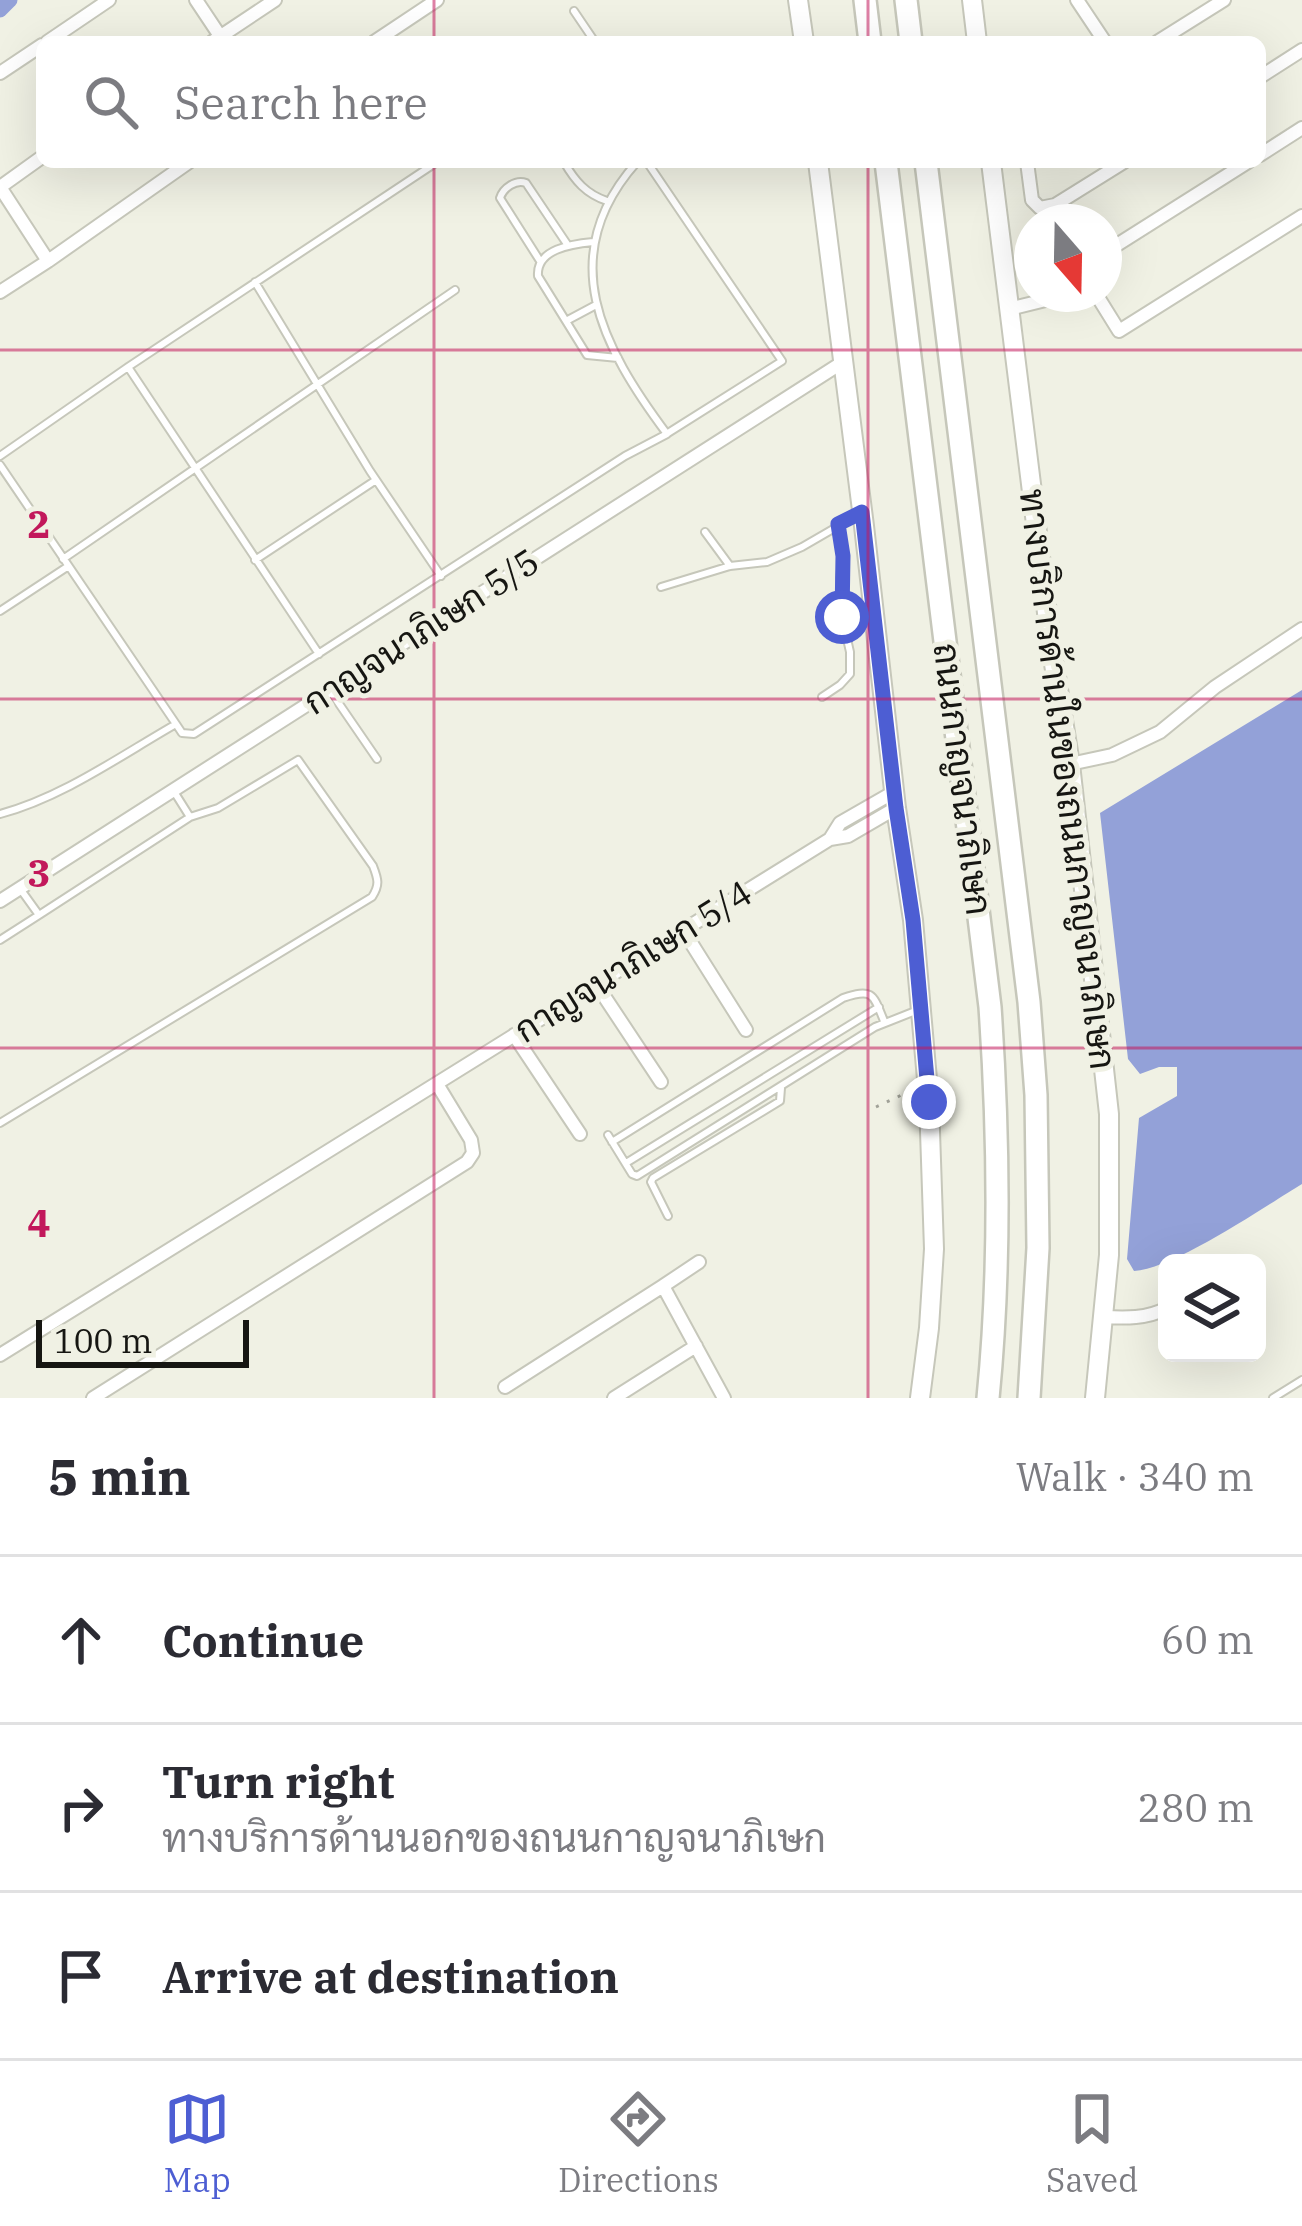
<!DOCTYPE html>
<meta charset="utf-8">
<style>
:root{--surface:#fff;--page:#f2f2f3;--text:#2b2b33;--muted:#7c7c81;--line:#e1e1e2;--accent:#4d5ed3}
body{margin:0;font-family:"IBM Plex Serif",Sarabun,serif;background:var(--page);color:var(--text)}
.controls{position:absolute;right:36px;bottom:36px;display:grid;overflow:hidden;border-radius:18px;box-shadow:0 12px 48px #0002}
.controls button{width:108px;height:108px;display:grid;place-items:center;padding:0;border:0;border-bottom:3px solid var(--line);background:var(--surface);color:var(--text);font:60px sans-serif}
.compass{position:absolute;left:1014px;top:204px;width:108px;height:108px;border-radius:50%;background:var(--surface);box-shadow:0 12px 48px #0002;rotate:160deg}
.scale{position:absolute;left:36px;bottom:30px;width:213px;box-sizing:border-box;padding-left:12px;border:6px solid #161612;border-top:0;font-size:33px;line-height:42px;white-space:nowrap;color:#161612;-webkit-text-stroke:9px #f0f1e4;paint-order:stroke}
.stop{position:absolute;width:36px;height:36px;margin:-27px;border:9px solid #4d5ed3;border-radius:50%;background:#fff}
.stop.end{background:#4d5ed3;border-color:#fff;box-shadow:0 3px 12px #0008}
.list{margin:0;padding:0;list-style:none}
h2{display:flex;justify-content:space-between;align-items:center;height:156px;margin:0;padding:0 48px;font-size:51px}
h2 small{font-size:39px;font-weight:400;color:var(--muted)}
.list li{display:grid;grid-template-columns:78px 1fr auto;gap:36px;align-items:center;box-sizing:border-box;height:168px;padding:0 48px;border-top:3px solid var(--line)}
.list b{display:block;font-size:45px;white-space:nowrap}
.list p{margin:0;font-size:39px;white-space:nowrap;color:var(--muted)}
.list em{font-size:39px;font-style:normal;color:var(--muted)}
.icon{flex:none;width:66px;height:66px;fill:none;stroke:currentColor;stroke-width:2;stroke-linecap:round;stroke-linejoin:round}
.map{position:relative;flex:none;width:1302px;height:1398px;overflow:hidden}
.search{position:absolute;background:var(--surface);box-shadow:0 12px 48px #0002;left:36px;right:36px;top:36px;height:132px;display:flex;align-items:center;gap:30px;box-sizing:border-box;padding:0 42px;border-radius:18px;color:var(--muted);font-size:45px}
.sheet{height:660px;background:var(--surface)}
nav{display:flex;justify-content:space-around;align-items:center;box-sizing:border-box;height:168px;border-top:3px solid var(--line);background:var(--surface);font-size:33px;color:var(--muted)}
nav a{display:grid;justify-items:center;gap:6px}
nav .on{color:var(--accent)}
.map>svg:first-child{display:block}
</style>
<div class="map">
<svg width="1302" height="1398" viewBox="0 0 1302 1398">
<rect width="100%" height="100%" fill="#f0f1e4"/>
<path fill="#93a1d8" d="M1302,690V1184C1264,1207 1174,1269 1134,1271L1127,1259L1139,1118L1177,1096V1067H1159L1140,1074L1128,1059L1100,813Z"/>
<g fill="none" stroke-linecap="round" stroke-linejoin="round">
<path stroke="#93a1d8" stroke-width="15" d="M0,10L10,0"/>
<g stroke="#c6c7ba" stroke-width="10">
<path id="lane" d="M574,11L595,42
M564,162C575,181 586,194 607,201
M647,162L782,361L668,433
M593,242C572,244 536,249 538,276L587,355L618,358
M540,261L500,198C503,188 516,179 526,183L567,244
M255,282L370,471L441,576
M566,321L596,305
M128,367L319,654
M0,456L128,367L437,162
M0,465L176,724L182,733L194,734L625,456L667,434C602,347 553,256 637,162
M705,532L730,566
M63,559L455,290
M255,560L376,480
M661,587L730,566L767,562L802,547L859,514
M0,611L67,567
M331,692L377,759
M822,697L840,685L850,674V652L842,617L840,578L843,555L838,524
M0,814C63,797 120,756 176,724
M21,890L39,915L190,817L173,790
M0,940L39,915
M0,1123L372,897C380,885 378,879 373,866L298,760L218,808L190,817
M608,1135L632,1174L637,1176L875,1027L918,1010
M612,1142L843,998C873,988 873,994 884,1021
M626,1163L879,1007
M668,1216L651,1182L653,1178L780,1101L781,1088
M1273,1398L1302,1380"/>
</g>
<g stroke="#c6c7ba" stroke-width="16">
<path id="street" d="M196,0L222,39
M1077,0L1105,42
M47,42L109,0
M212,42L275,0
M374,42L437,0
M1157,42L1224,0
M0,73L42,45
M1260,77L1302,50
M1260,155L1302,128
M1027,162L1032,200L1040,208L1055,205L1124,162
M0,187L48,261L189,162
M0,187L42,157
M1104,253L1248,162
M0,292L48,261
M1096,294L1119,331L1302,216
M1009,309L1070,294
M1070,764L1112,755L1160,732L1215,687L1302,629
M830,839L840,823L894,792
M0,901L843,362
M683,930L746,1030
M596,984L661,1082
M514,1035L580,1134
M663,1286L699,1262
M1103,1317C1125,1318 1147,1319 1167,1308
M0,1355L830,839L848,836L896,808
M505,1387L663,1286L724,1398
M93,1398L467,1162L473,1153L471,1140L437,1084
M614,1398L696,1346"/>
</g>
<g stroke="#c6c7ba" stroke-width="22">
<path id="secondary" d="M798,0L804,42
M972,0L977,42
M818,162L864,526L896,808L913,920L929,1102L934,1249L929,1328L920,1398
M991,162L1051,645L1070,764L1109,1114V1255L1095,1398"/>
</g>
<g stroke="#c6c7ba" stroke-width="26">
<path id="highway" d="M865,0L870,42
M906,0L911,42
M886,162L990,1007C999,1138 1001,1267 988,1398
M926,162L1029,1002L1036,1095L1038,1248L1029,1398"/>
</g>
<path stroke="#a1a298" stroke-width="3" stroke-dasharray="3 9" stroke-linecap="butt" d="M876,1107L910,1091"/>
<use href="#lane" stroke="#fff" stroke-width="6"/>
<use href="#street" stroke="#fff" stroke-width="12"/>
<use href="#secondary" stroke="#fff" stroke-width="18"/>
<use href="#highway" stroke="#fff" stroke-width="21"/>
</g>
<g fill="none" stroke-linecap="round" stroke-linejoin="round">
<path stroke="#4d5ed3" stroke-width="15" d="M842,617L843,556L838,524L862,512L896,808L913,920L929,1102"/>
</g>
<path fill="none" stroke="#c2185b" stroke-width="3" stroke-opacity="0.55" d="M434,0V42M868,0V42M434,162V1398M868,162V1398M0,350H1302M0,699H1302M0,1048H1302"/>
<g text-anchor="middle" stroke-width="10" stroke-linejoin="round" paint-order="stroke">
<g font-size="36" fill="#161612" stroke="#f0f1e4">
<text transform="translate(421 631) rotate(-33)" y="13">กาญจนาภิเษก 5/5</text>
<text transform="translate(963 779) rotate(83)" y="13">ถนนกาญจนาภิเษก</text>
<text transform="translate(1068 779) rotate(83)" y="13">ทางบริการด้านในของถนนกาญจนาภิเษก</text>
<text transform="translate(633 961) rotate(-32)" y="13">กาญจนาภิเษก 5/4</text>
</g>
</g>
<g font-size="39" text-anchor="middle" font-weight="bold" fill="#c2185b" stroke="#f0f1e4" stroke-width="10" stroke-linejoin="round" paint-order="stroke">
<text x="39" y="538">2</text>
<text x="39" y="887">3</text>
<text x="39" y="1237">4</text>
</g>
</svg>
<div class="controls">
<button><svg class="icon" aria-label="layers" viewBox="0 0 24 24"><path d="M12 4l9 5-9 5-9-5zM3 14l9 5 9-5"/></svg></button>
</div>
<svg class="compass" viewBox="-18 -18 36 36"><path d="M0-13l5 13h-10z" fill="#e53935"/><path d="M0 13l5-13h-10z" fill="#7c7c81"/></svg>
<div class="scale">100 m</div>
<div class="stop" style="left:842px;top:617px"></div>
<div class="stop end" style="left:929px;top:1102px"></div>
<div class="search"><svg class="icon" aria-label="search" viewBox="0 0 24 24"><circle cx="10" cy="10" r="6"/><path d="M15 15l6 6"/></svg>Search here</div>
</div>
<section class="sheet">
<h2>5 min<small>Walk · 340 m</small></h2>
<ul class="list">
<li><svg class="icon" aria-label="ahead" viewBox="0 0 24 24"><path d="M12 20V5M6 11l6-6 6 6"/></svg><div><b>Continue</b></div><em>60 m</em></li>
<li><svg class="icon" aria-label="right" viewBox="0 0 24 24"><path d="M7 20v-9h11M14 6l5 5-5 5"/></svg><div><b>Turn right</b><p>ทางบริการด้านนอกของถนนกาญจนาภิเษก</p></div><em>280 m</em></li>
<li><svg class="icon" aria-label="arrive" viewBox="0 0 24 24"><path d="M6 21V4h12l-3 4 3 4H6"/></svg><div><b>Arrive at destination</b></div></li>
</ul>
</section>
<nav>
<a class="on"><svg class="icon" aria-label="map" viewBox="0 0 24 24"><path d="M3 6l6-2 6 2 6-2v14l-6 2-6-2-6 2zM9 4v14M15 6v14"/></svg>Map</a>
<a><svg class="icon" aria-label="directions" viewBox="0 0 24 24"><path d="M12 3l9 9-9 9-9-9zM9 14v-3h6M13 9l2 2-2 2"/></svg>Directions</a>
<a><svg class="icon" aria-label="saved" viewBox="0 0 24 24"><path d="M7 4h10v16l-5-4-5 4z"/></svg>Saved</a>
</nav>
